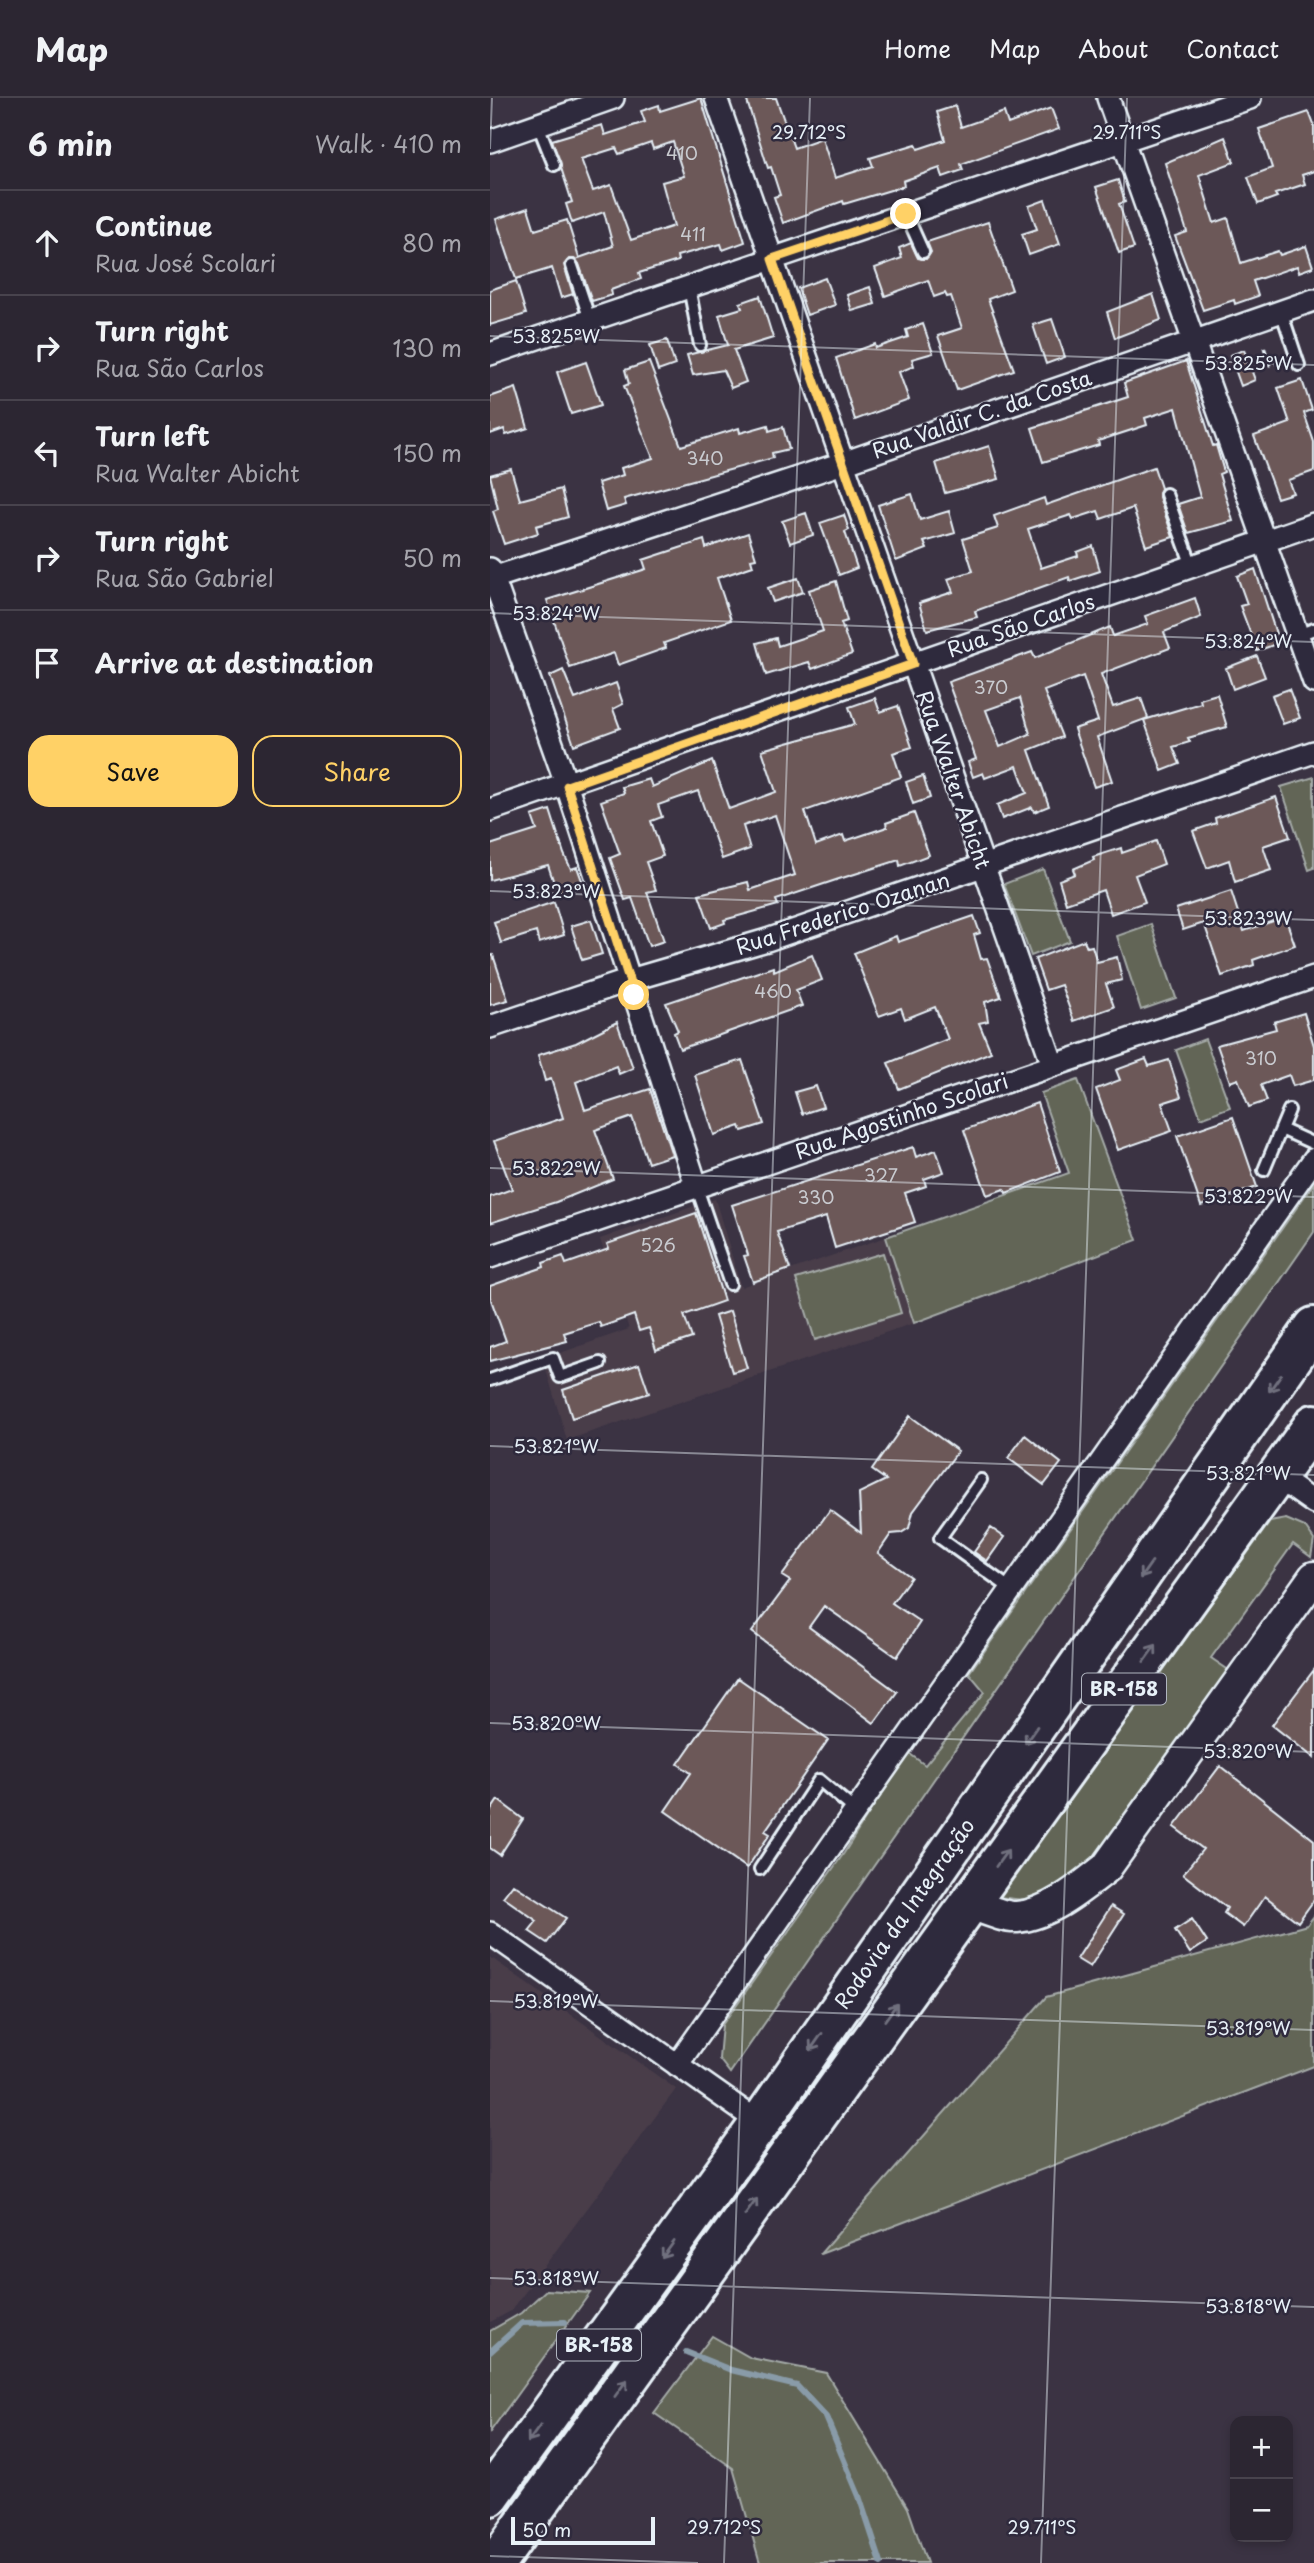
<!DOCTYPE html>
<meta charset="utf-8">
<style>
:root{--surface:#2c2632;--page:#38323e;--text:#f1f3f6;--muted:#a6a5ac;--line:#48434d;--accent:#ffd166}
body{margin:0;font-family:"Playpen Sans",sans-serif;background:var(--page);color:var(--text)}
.controls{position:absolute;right:21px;bottom:21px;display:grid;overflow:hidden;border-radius:14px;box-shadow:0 4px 10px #0003}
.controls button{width:63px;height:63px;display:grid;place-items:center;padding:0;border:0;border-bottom:2px solid var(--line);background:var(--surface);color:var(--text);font:35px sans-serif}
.scale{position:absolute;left:21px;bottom:18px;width:144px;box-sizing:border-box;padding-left:7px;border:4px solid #e8f1f8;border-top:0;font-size:19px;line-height:24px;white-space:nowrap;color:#e8f1f8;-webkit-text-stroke:5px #2f2a3d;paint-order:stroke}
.stop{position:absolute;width:21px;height:21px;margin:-16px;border:5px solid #ffd166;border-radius:50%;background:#fff}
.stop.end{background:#ffd166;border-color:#fff;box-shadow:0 2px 7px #0008}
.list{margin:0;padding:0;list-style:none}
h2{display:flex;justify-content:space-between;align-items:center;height:91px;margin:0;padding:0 28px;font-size:30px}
h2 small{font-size:23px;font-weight:400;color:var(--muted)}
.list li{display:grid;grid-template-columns:46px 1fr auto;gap:21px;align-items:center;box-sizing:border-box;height:105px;padding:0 28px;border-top:2px solid var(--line)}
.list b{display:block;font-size:26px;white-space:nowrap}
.list p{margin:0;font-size:23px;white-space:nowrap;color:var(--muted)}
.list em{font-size:23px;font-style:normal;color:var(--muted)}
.actions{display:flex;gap:14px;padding:21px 28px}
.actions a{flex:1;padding:16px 0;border:2px solid var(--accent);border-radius:21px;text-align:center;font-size:24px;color:var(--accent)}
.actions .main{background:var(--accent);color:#111}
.icon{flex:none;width:38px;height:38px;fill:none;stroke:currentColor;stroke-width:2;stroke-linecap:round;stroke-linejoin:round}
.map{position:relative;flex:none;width:824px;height:2465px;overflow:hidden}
header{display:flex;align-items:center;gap:42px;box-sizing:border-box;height:98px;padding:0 35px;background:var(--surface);border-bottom:2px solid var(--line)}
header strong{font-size:33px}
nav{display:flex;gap:38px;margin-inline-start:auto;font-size:24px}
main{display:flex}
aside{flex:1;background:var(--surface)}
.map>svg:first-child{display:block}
</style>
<header>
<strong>Map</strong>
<nav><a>Home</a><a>Map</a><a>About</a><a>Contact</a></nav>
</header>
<main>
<aside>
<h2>6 min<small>Walk · 410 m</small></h2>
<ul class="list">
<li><svg class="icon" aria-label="ahead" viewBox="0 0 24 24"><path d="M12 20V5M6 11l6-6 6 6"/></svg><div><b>Continue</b><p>Rua José Scolari</p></div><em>80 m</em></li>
<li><svg class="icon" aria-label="right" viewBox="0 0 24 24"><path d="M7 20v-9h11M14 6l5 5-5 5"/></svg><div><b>Turn right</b><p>Rua São Carlos</p></div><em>130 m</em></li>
<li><svg class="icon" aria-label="left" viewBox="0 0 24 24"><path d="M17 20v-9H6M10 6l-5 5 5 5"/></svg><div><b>Turn left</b><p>Rua Walter Abicht</p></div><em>150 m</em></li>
<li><svg class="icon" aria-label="right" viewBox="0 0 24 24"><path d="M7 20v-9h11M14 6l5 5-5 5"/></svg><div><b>Turn right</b><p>Rua São Gabriel</p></div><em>50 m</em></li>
<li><svg class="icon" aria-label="arrive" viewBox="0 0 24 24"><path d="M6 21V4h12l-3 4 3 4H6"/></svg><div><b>Arrive at destination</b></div></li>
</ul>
<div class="actions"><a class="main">Save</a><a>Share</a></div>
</aside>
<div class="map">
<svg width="824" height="2465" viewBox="0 0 824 2465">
<rect width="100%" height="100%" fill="#3b3343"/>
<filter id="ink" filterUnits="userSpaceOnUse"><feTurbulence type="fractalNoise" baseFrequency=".0143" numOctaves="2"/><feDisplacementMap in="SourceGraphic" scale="14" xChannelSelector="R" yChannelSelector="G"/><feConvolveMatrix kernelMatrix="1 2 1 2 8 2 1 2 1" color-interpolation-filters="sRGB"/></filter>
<g filter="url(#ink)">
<path fill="#4a3e4a" d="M225,1101L251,1189L396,1139L424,1225L77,1342L53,1261L139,1231L110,1141Z
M0,1859L186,1991L21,2213L0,2224Z"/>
<path fill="#626557" stroke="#a5aba8" stroke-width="2" d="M824,679V770L819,772L791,689Z
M553,771L580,843L541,858L514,786Z
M661,826L686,900L651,912L627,838Z
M715,941L740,1009L711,1020L686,952Z
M588,982L647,1142L424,1225L396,1139L579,1075L551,995Z
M824,1085V1134L240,1975L229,1961L232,1927L354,1755L417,1654L435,1667L495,1594L479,1575Z
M393,1155L411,1215L325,1242L306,1181Z
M796,1421L815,1429L824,1442L821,1459L803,1446L721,1560L740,1573L601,1764L569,1789L533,1802L508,1799L780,1424Z
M824,1818V1968L330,2156L556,1899L817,1827Z
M56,2192L100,2195L0,2334V2233L31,2215Z
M222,2238L261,2260L336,2275L418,2410L437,2465H270L243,2370L164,2315Z"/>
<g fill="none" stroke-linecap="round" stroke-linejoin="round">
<path stroke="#899ba8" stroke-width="6" d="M0,2254L32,2225L75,2224
M196,2254L241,2272L307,2288L336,2319L369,2398L391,2465"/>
</g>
<path fill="#6c5959" stroke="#e8f1f8" stroke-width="2" fill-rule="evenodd" d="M211,0L255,144L233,152L231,146L187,158L188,163L149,175L151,181L121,192L122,197L102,203L89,166L84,161H79L74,167L83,196L71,200L62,170L26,181L6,121L38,110L45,132L77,122L89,160L123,148L114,114L82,125L76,106L82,104L62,42L112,27L115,37L155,24L151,13L169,7L170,13ZM183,44L194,78L172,84L184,128L141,142L121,87L103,93L91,61L126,50L129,56L161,45L163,51Z
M256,0H286L304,50L332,40L345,80L383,68L380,60L426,46L428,51L455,42L447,14L465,8L471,29L514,14L518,26L561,10L569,31L471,66L473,72L453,79L450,70L413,83L414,88L354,106L353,103L293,125L284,99L290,97L281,69L278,70Z
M819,14L824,27V73L812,77L815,86L785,96L787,99L768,106L758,79L782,70L769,31Z
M735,39L744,64L709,77L724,125L738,120L751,165L788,153L790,157L816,148L823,169L809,174L807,168L763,183L768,198L745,206L744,202L713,212L685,138L697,134L675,65Z
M628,82L635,104L629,106L644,150L629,155L606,89Z
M555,102L570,146L539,157L532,136L547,131L539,108Z
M498,124L522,192L498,201L524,272L467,292L448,238L472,230L461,198L457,199L455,195L444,199L438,182L395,198L385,170L412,160L409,150L421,145L428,160L436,161L441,154L437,144Z
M335,180L345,207L317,217L308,190Z
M26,183L36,216L0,227V192Z
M380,189L385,206L362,213L357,197Z
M663,196L671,222L625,240L617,214Z
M270,198L283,240L244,252L256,284L241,290L233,272L203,277L197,257L238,247L229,217L252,210L250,205Z
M562,221L575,259L556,266L543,227Z
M433,226L443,255L422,261L424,268L409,274L419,302L365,322L346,260L385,246L386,250L418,239L416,232Z
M177,242L185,267L168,273L160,247Z
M754,252L765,282L751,288L740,257Z
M696,263L723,348L726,347L734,374L729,376L743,423L698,435L688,406L710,399L686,310L655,320L657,327L608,343L609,347L553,364L542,330L638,299L634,285Z
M96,264L111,307L81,316L67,274Z
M159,264L191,348L249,330L250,335L278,327L279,333L293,329L299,351L282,355L283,360L134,401L136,407L116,413L108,385L133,377L131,370L163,360L134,288L139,286L135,272Z
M812,282L822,312L814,315L824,344V373L798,382L803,395L787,400L764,338L800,325L788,290Z
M26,290L38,330L16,337L14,331L0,336V299Z
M499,348L509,381L455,395L446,365Z
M664,369L671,390L669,399L683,439L656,448L643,410L611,421L608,413L583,421L581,417L538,431L551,470L588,458L587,454L603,448L610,473L580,483L579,479L485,513L487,519L437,532L429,505L463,494L458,481L483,473L473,441L508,430L504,418L554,400L556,407Z
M21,371L30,402L71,391L78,419L46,428L48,435L14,446L3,413L8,411L0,377Z
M422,396L430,422L459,413L465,435L434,444L437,451L406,463L388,407Z
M316,415L323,437L300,445L292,423Z
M354,417L359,432L355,434L367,470L349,477L330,425Z
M258,435L266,460L261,461L263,468L227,480L241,522L174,545L176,550L128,567L124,555L80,570L57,502L156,471L153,462L214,442L216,450Z
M765,471L789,545L767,553L750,508L757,506L747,478Z
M308,480L313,494L283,504L278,490Z
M346,483L357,523L351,525L362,556L322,571L319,564L276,577L267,545L286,540L288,548L333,533L319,492Z
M705,500L711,519L674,534L680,550L611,576L623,609L651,600L658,620L607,639L622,683L604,689L584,631L608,623L593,578L554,593L572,639L539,652L559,708L544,714L542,709L512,721L507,707L537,695L527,668L495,680L493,675L483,679L478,664L486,661L458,584L542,554L545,560L620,529L623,538L658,526L655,518ZM530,600L540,636L510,649L496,612Z
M767,558L775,579L743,591L736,570Z
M73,572L85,601L126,585L133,606L123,611L130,630L84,647L60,578Z
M799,591L810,620L793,626L782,597Z
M727,596L737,629L698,640L700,644L683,649L690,666L672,673L654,622L711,605L710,601Z
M385,600L390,614L408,608L422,649L403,655L411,679L315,713L326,747L353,737L355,743L397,729L396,725L424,715L439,757L410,768L409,762L349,781L286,802L288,807L234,822L235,825L221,830L209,796L258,784L260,792L305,777L285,717L253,728L260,751L232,761L208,693L168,707L172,719L161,723L173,758L156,764L166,792L157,794L174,843L159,848L142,800L135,802L120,760L130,756L111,703L134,695L132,689L159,681L162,689L222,663L239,711L286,694L272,652L365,626L359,609Z
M433,678L440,700L423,706L416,684Z
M786,699L800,739L773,748L781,772L745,784L739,762L717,770L703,733L726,725L725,720Z
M60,712L74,756L81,771L87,769L94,788L68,797L58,767L0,782V747L47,732L42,718Z
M666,743L674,766L645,777L655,804L621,816L613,792L576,805L569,782L585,776L583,771L604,762L603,759L631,750L632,755Z
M741,793L754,833L795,819L805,847L763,862L764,867L732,878L714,825L693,832L686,811Z
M64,804L74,837L49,845L46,834L11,845L4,824Z
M484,818L490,835L484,837L491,861L497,860L511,899L495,904L498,923L489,925L501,954L409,991L398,965L458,941L445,909L415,921L411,910L389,918L364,855L406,838L408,844Z
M101,822L112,856L92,862L81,828Z
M594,842L597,849L602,848L607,864L627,859L632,882L616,886L624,909L584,923L571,887L556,892L545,861Z
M3,857L18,902L0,907V858Z
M322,857L332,882L306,892L312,908L190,951L184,935L188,933L176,905L283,869L284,873Z
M814,915L824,948V982L803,988L799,977L771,987L777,1003L759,1009L748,981L740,984L727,947L786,931L784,924Z
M127,924L143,970L129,976L126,968L86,984L95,1012L160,991L182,1057L158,1065L142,1019L105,1032L123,1081L66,1104L0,1125V1099L22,1091L4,1043L73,1020L61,981L55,983L48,957L86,945Z
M656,961L659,968L679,962L691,999L672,1005L682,1033L628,1052L606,991L630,982L626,972Z
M252,962L274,1026L252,1033L250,1028L224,1037L205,977Z
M326,988L333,1009L312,1016L305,994Z
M547,1005L570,1074L516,1095L514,1091L497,1097L474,1032Z
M743,1019L767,1089L711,1108L687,1038Z
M423,1049L426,1059L446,1052L454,1074L434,1081L436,1088L415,1095L425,1124L345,1150L336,1119L287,1134L300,1171L263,1184L254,1158L258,1157L242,1107Z
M206,1115L234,1203L194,1217L202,1240L166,1252L159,1230L149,1233L144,1217L111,1229L109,1224L74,1235L77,1243L0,1263V1249L16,1243L0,1199V1188L54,1169L53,1165L73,1158L76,1166L119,1151L117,1146Z
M240,1213L257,1270L242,1274L225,1218Z
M149,1266L159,1295L82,1320L73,1292Z
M420,1318L468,1353L423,1414L419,1430L411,1435L401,1436L388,1455L421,1479L402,1505L430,1524L407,1559L334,1508L319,1529L407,1594L384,1625L262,1534L300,1483L292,1478L340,1412L371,1435L369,1395L396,1382L382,1372Z
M535,1337L571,1365L554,1387L518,1360Z
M501,1430L514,1439L497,1463L484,1454Z
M824,1572V1660L782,1627Z
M248,1580L338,1642L275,1733L280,1736L257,1770L175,1713L201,1675L188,1666Z
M730,1668L824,1742V1802L808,1824L775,1798L753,1829L734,1815L737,1810L693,1776L713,1751L684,1729Z
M8,1702L33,1721L10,1757L0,1750V1714Z
M23,1786L76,1820L57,1845L39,1833L47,1823L13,1799Z
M621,1808L634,1816L600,1869L587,1861Z
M702,1821L717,1844L700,1855L685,1832Z"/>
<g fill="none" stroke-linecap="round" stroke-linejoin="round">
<g stroke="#e8f1f8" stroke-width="16">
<path id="lane" d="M48,27L64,67
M416,116L433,154
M82,168L100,222
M199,189L210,247
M791,213L809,267
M676,396L702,468
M808,537L824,531
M791,1031L824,1046
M774,1072L799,1012
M207,1090L240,1186
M0,1282L63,1260L70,1279L110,1265
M491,1382L450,1440L521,1491
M270,1771L329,1682L366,1713"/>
</g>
<g stroke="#e8f1f8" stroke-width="26">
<path id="street" d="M226,0L563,967
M618,0L824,584
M0,43L123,0
M0,256L760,0
M0,471L77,688L207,1090
M0,481L353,365L824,202
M0,712L824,426
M0,929L140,882L277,842L824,654
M0,1159L824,879
M787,1379L824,1405
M0,1835L270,2025
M187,1967L824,1061"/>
</g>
<g stroke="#e8f1f8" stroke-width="35">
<path id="secondary" d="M480,1806C493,1810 514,1820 527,1819C560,1816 592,1789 616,1770L824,1479"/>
</g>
<g stroke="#e8f1f8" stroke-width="44">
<path id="highway" d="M0,2398L270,2025L824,1229
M6,2465L824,1326"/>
</g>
<path stroke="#e8f1f8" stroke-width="3.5" stroke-dasharray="7 5" stroke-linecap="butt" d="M774,249L780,267L793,263"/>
<use href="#lane" stroke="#2f2a3d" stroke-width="10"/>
<use href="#street" stroke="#2f2a3d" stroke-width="21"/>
<use href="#secondary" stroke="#2f2a3d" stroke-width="30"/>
<use href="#highway" stroke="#2f2a3d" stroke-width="38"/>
</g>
<defs><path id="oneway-shaft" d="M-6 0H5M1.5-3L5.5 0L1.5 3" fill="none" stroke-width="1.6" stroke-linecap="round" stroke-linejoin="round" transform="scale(1.75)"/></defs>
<g stroke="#70707e">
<use href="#oneway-shaft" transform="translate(785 1285) rotate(125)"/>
<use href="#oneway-shaft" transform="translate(656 1472) rotate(125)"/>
<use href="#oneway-shaft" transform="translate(660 1555) rotate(-54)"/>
<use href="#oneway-shaft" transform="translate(541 1637) rotate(125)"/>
<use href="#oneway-shaft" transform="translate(512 1760) rotate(-54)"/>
<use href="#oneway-shaft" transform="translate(401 1914) rotate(-54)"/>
<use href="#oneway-shaft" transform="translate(326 1944) rotate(125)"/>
<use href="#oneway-shaft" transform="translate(261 2109) rotate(-54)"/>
<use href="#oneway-shaft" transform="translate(178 2152) rotate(126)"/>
<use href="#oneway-shaft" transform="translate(131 2290) rotate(-54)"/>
<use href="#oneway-shaft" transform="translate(44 2336) rotate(126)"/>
</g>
</g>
<g fill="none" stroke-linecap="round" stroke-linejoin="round" filter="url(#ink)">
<path stroke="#ffd166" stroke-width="9" d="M144,897L77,688L423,566L282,161L416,116"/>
</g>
<path fill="none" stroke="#e8f1f8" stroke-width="2" stroke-opacity="0.45" d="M0,51L2,0M0,238L824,267M0,515L824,544M0,793L824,822M0,1070L824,1099M0,1348L824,1377M0,1625L824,1654M0,1903L824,1932M0,2180L824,2209M0,2458L208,2465M234,2465L320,0M551,2465L637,0"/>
<g text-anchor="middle" stroke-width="5" stroke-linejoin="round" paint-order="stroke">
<g font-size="18" fill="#c9cbd0">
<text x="192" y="62">410</text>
<text x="203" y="143">411</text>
<text x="215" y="367">340</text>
<text x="501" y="596">370</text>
<text x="283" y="900">460</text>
<text x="771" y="967">310</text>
<text x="391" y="1084">327</text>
<text x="326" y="1106">330</text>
<text x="168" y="1154">526</text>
</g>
<g fill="#2f2a3d" stroke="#b0b5c0" stroke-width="2">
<rect x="592" y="1575.5" width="84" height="31" rx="5"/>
<rect x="67" y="2231.5" width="84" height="31" rx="5"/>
</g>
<g font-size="19" font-weight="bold" fill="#e8f1f8">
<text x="634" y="1598">BR-158</text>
<text x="109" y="2254">BR-158</text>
</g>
<g font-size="21" fill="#e8f1f8" stroke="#2f2a3d">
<text transform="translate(492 317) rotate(-19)" y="7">Rua Valdir C. da Costa</text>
<text transform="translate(531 528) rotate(-19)" y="7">Rua São Carlos</text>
<text transform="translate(463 682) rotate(71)" y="7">Rua Walter Abicht</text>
<text transform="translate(353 816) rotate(-18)" y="7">Rua Frederico Ozanan</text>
<text transform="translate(412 1019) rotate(-19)" y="7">Rua Agostinho Scolari</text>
<text transform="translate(415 1816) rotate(-55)" y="7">Rodovia da Integração</text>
</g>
</g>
<g font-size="18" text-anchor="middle" fill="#e8f1f8" stroke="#2f2a3d" stroke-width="5" stroke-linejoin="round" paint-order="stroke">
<text x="319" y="41">29.712°S</text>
<text x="637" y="41">29.711°S</text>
<text x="66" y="245">53.825°W</text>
<text x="758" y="272">53.825°W</text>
<text x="66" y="522">53.824°W</text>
<text x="758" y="550">53.824°W</text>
<text x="66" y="800">53.823°W</text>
<text x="758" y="827">53.823°W</text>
<text x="66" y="1077">53.822°W</text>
<text x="758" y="1105">53.822°W</text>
<text x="66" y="1355">53.821°W</text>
<text x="758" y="1382">53.821°W</text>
<text x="66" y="1632">53.820°W</text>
<text x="758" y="1660">53.820°W</text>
<text x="66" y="1910">53.819°W</text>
<text x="758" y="1937">53.819°W</text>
<text x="66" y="2187">53.818°W</text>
<text x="758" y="2215">53.818°W</text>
<text x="234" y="2436">29.712°S</text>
<text x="552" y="2436">29.711°S</text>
</g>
</svg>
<div class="controls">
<button>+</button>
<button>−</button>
</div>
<div class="scale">50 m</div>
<div class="stop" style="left:144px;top:897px"></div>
<div class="stop end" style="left:416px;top:116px"></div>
</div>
</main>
